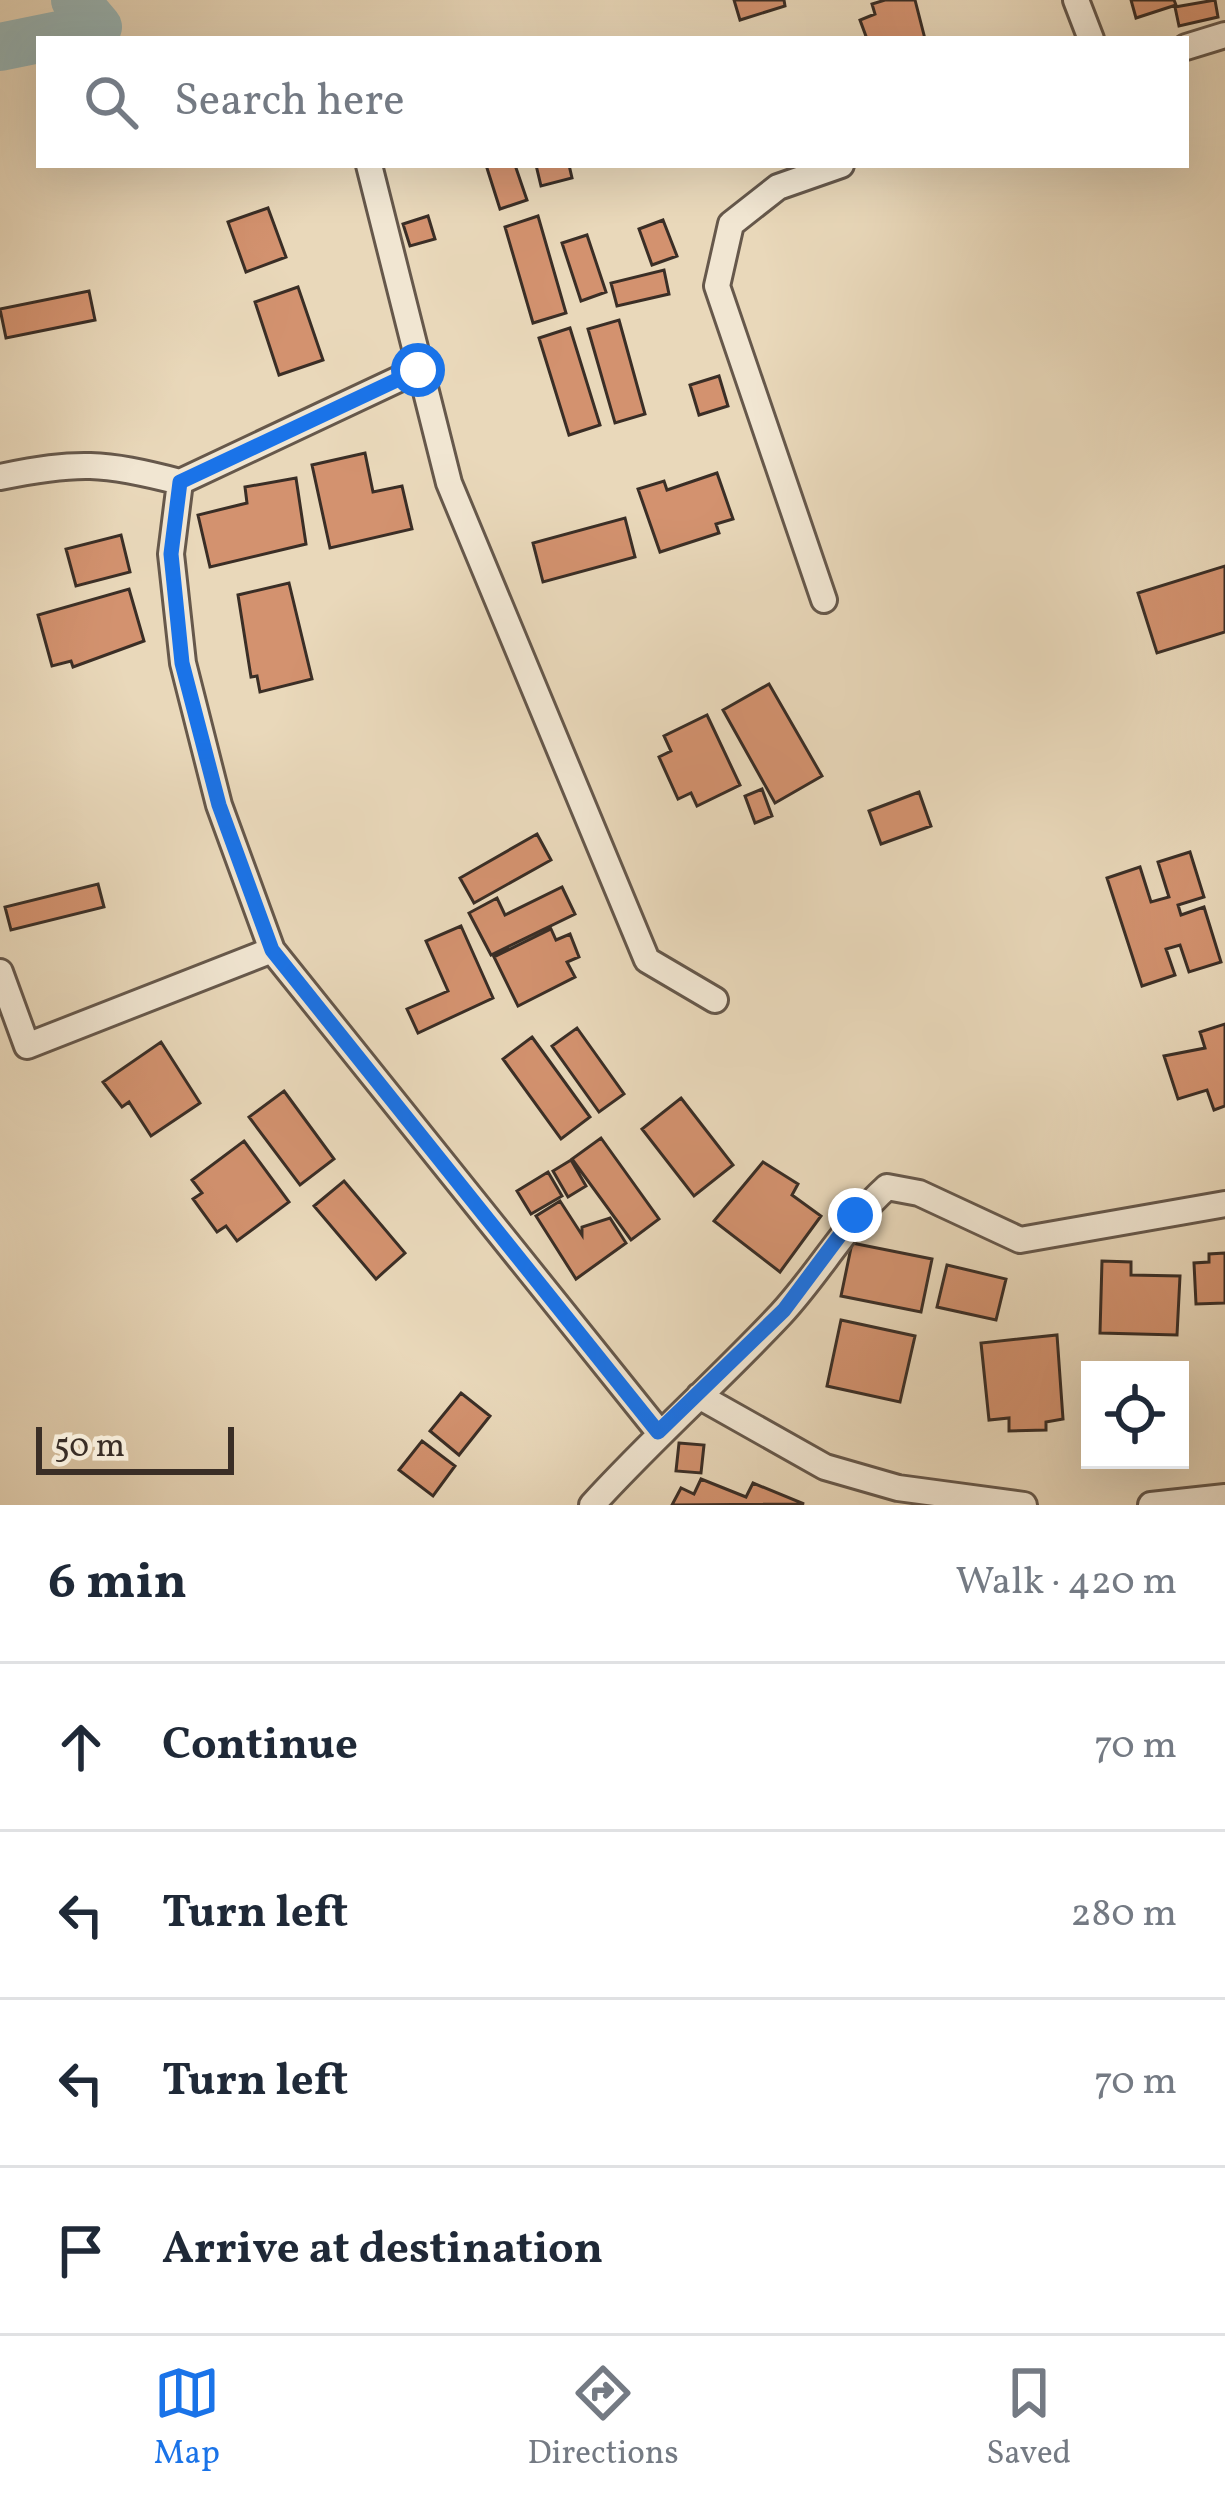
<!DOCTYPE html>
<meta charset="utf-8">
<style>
:root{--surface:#fff;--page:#f2f2f3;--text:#1f2937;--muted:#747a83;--line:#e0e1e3;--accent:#1a73e8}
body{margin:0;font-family:Vollkorn,serif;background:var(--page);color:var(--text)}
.controls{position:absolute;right:36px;bottom:36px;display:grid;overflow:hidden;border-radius:0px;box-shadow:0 12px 48px #0002}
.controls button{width:108px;height:108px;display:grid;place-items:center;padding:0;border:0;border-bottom:3px solid var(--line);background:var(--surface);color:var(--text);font:60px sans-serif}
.scale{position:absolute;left:36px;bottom:30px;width:198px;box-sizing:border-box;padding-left:12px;border:6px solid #3a2e26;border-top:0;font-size:33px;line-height:42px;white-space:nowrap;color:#3a2e26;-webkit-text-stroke:9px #f1e6d2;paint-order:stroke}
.stop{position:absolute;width:36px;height:36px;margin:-27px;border:9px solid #1a73e8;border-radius:50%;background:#fff}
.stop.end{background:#1a73e8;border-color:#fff;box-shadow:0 3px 12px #0008}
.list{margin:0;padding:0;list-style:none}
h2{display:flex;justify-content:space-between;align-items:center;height:156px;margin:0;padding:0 48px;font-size:51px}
h2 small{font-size:39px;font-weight:400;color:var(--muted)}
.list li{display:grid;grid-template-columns:78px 1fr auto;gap:36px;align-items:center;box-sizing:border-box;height:168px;padding:0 48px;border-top:3px solid var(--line)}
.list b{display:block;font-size:45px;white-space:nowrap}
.list em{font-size:39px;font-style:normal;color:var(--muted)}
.icon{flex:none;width:66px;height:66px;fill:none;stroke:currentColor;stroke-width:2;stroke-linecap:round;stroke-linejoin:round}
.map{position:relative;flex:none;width:1225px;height:1505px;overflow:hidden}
.search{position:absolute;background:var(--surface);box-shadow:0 12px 48px #0002;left:36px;right:36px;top:36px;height:132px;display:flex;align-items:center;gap:30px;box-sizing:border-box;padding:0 42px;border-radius:0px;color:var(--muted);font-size:45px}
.sheet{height:828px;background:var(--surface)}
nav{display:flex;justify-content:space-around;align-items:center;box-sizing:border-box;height:168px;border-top:3px solid var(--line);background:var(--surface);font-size:33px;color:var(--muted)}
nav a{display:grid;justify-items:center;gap:6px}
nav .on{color:var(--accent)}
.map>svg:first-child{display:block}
</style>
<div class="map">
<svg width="1225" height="1505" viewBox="0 0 1225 1505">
<rect width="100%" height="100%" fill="#e9d8ba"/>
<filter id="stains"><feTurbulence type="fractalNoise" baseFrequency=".00167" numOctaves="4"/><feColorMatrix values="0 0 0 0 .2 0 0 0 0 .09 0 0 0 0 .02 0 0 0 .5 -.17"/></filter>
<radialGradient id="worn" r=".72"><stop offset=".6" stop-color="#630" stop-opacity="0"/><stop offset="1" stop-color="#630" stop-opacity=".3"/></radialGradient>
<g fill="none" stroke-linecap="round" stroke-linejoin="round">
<path stroke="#9ab8b8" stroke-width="48" d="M0,47L98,27L75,0"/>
</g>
<path fill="#d3926f" stroke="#3a2e26" stroke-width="3" d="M734,0H784L785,6L740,20Z
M885,0H915L925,39H867L860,20L875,14L872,4Z
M1131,0H1174L1176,5L1136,18Z
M1215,0L1218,17L1179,26L1175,7Z
M486,165H515L527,200L500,209Z
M536,165H569L572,178L541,186Z
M268,208L286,257L246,272L228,222Z
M428,216L435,239L410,246L403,224Z
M538,216L566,313L533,323L505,227Z
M663,220L677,256L652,265L639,229Z
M587,235L606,292L581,301L562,243Z
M664,270L669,294L617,306L611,283Z
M298,287L323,360L279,375L255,302Z
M89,291L95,320L6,338L0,309Z
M619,320L645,414L615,423L588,329Z
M570,328L600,425L569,435L539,338Z
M719,376L728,406L699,415L690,385Z
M365,453L373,492L402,486L412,529L330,548L312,465Z
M717,473L733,519L716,524L719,533L660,552L638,489L664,481L667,490Z
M296,478L306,544L210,567L198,515L247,503L245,487Z
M625,518L635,557L543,582L533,543Z
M121,535L130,572L76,586L66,549Z
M1225,566V632L1157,653L1138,593Z
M289,583L312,679L260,692L257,676L251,677L238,595Z
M129,589L144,641L73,667L71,661L52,666L38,615Z
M769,684L822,776L775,803L723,710Z
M707,715L740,785L697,806L691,793L678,799L659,757L671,751L664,736Z
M762,789L772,816L755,823L745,796Z
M919,792L931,826L881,844L869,811Z
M537,834L551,860L474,903L460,878Z
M1190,852L1204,897L1178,905L1181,915L1204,907L1221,962L1189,972L1180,945L1166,949L1175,975L1142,986L1107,878L1140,867L1151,902L1169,897L1158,862Z
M98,884L104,907L11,930L5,907Z
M562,887L575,914L491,955L469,913L497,898L505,915Z
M461,926L493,998L418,1033L407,1009L448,991L426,941Z
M551,929L556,940L570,934L579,957L567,962L575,977L518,1006L494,957Z
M1225,1024V1106L1214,1110L1207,1090L1178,1099L1164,1056L1205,1048L1200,1032Z
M577,1028L624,1094L599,1112L552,1046Z
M532,1037L590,1117L561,1139L503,1059Z
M161,1042L200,1103L151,1136L129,1102L122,1107L103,1082Z
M284,1091L334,1159L300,1185L249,1117Z
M681,1098L733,1165L694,1196L642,1129Z
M601,1138L659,1219L631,1240L572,1159Z
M244,1141L289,1202L237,1241L226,1226L217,1232L193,1199L202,1193L192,1180Z
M571,1160L586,1186L568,1197L553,1171Z
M763,1162L798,1184L792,1195L821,1216L780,1272L714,1221Z
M548,1172L562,1196L531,1214L517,1191Z
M344,1181L405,1253L376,1279L314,1206Z
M560,1201L582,1235V1227L610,1218L626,1243L576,1279L536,1216Z
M852,1243L932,1259L921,1312L841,1296Z
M1225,1253V1303L1196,1304L1194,1263L1209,1262V1254Z
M1102,1261L1131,1262V1275L1180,1276L1177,1335L1100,1333Z
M947,1265L1006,1279L996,1320L937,1307Z
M841,1320L915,1336L900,1402L827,1386Z
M1057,1335L1063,1419L1046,1422V1430L1009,1431V1418L989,1420L981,1343Z
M461,1393L490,1416L459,1455L430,1431Z
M422,1441L455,1466L433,1496L399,1470Z
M679,1443L704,1445L701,1473L676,1471Z
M701,1479L746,1497L753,1483L804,1504L672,1505L681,1488L694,1494Z"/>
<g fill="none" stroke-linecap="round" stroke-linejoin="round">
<g stroke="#66584b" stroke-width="30">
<path id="street" d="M1076,0L1091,39
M1186,47L1225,35
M369,165L449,483L647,960L715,1000
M0,477C78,461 103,462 180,482L418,370
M180,482L171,554L183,663L219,805L272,950L659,1432
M824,600L717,286L731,224L778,187L841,165
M0,972L27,1046L272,950
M699,1396L825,1467L898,1488L1024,1505
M592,1505C652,1439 719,1380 781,1314C819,1273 845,1225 887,1187L919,1193L1020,1240L1225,1204
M1151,1505L1225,1497"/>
</g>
<use href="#street" stroke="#f1e6d2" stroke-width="24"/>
</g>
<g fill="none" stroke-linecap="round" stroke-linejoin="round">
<path stroke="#1a73e8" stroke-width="15" d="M418,370L180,482L171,554L182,663L219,805L272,950L658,1432L784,1310L855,1215"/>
</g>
<rect width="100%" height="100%" filter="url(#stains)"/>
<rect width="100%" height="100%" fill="url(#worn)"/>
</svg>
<div class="controls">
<button><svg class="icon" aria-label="locate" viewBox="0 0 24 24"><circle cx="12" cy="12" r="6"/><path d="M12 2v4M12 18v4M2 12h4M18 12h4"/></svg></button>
</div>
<div class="scale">50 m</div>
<div class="stop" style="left:418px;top:370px"></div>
<div class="stop end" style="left:855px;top:1215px"></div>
<div class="search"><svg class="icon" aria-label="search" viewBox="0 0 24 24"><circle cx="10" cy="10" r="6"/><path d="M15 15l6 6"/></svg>Search here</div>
</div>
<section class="sheet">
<h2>6 min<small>Walk · 420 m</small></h2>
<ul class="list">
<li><svg class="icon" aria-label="ahead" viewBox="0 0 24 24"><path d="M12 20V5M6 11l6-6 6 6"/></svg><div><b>Continue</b></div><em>70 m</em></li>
<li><svg class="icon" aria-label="left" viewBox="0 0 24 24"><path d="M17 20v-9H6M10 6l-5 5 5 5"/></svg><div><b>Turn left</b></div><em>280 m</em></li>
<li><svg class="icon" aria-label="left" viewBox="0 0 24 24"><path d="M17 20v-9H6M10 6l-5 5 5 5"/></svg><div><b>Turn left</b></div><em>70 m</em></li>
<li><svg class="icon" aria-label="arrive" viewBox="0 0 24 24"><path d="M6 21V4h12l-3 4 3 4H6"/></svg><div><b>Arrive at destination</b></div></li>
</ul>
</section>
<nav>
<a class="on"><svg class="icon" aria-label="map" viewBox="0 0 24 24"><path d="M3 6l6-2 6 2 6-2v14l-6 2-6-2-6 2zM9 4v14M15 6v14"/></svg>Map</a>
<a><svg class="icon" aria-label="directions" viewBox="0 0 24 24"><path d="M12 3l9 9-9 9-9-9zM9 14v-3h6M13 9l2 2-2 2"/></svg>Directions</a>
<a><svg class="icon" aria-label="saved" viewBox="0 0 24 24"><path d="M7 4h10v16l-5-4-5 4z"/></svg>Saved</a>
</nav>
